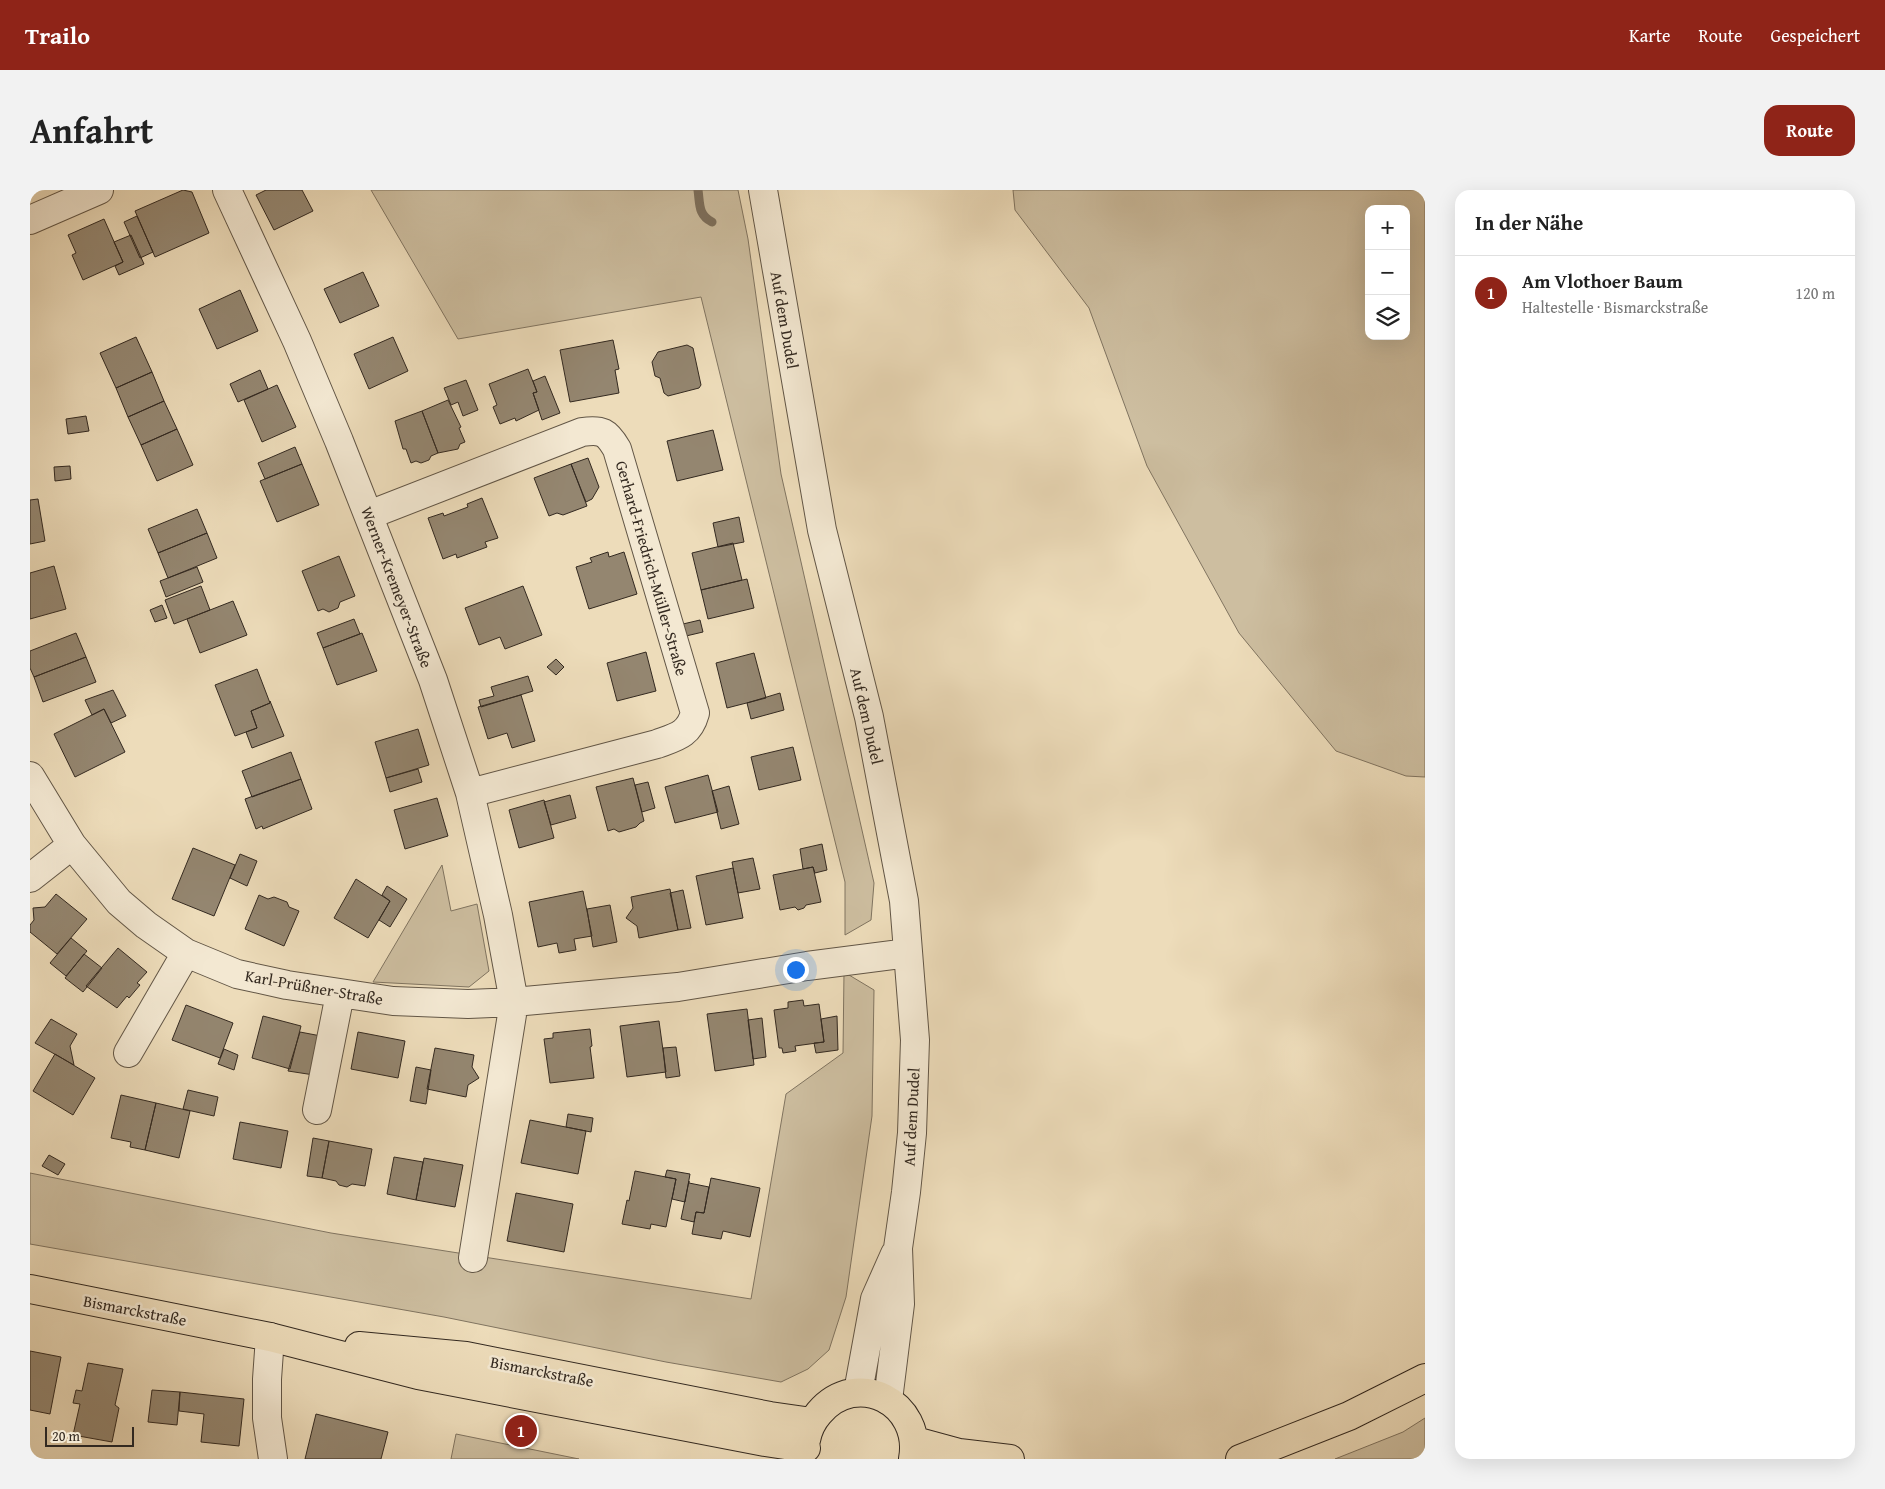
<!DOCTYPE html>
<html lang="de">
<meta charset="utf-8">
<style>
:root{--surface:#fff;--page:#f2f2f2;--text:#222;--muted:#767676;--line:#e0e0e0;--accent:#8f2418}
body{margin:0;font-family:"Gentium Book Plus",serif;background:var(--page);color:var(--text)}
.controls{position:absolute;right:15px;top:15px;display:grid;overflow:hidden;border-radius:10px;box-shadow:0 5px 20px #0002}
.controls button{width:45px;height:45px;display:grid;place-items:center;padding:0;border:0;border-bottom:1px solid var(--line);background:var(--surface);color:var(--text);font:25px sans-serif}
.scale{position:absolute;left:15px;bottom:12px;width:89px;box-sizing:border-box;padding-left:5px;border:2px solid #332920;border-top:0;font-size:14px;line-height:18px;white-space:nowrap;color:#332920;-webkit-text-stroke:4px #f3e8d2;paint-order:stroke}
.you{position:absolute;left:765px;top:779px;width:18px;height:18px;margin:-12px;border:4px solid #fff;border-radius:50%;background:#1a73e8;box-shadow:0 0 0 8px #1a73e833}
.badge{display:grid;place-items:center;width:32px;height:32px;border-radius:50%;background:var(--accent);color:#fff;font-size:16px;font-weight:700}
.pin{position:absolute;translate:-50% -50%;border:2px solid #fff;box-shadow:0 1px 5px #0006}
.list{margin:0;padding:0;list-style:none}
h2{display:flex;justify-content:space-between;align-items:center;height:65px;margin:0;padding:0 20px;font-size:21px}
h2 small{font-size:16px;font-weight:400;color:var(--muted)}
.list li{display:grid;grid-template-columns:32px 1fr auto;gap:15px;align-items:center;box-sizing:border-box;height:75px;padding:0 20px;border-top:1px solid var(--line)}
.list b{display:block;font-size:19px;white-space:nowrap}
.list p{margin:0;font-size:16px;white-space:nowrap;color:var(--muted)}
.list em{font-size:16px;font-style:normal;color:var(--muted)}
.icon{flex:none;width:28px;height:28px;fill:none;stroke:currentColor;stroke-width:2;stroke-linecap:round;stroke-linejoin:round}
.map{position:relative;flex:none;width:1395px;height:1269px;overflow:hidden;border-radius:15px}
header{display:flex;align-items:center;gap:30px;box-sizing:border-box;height:70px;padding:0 25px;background:var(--accent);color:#fff}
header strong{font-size:24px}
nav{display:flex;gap:28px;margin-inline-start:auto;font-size:18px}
.intro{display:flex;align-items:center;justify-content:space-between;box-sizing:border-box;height:120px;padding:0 30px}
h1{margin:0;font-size:35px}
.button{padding:12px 22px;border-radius:15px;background:var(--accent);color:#fff;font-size:18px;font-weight:700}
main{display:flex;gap:30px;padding:0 30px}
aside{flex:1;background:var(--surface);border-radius:15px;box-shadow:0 5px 20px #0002}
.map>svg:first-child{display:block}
</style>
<header>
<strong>Trailo</strong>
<nav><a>Karte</a><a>Route</a><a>Gespeichert</a></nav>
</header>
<div class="intro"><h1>Anfahrt</h1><a class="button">Route</a></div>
<main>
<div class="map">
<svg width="1395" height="1269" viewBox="0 0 1395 1269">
<rect width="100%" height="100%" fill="#eddcba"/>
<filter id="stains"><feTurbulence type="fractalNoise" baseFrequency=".004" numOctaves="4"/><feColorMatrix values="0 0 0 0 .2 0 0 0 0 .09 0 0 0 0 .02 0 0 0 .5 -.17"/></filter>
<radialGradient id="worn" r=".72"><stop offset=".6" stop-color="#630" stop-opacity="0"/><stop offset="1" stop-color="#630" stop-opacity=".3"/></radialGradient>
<path fill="#cdbea0" stroke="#807460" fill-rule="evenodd" d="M341,0H708L718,49L751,284L844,693L841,730L815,745V692L671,107L428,149Z
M983,0H1395V587L1376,586L1306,561L1209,443L1117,276L1059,118L985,20ZM1339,19H1376V146H1339Z
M412,675L421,721L447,714L459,781L439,797L343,792Z
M814,782L844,800L842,926L816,1107L799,1160L778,1179L751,1192L636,1172L414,1127L0,1054V983L301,1043L721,1109L756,904L813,863Z
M1395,1228V1269H1305L1373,1242Z
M426,1244L549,1269H421Z"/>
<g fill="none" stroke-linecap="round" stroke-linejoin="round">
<path stroke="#7d705d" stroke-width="9" d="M668,0C670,14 668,25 682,32"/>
</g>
<path fill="#948670" stroke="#332920" d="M153,0L162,2L179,43L125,67L105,21Z
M236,0H272L283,21L244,40L226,5Z
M107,26L123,62L110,68L94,32Z
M74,29L93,72L53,90L42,65L46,63L38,45Z
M101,45L114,74L89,85L85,76L93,72L84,52Z
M333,82L349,116L310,133L294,99Z
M210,100L228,141L187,159L169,119Z
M106,147L122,182L86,198L70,163Z
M363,147L378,181L339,199L324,164Z
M583,150L589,179L585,180L589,203L540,212L530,160Z
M657,155L663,158L671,195L669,198L638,206L634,203L630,188L625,186L622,172L628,162Z
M498,179L507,202L503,203L509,220L486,231L485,228L470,234L463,217L467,215L459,194Z
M230,180L238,199L208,212L200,194Z
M122,182L134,211L98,227L86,198Z
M515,186L530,223L512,230L503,203L507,202L503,191Z
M436,190L448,220L433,226L428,212L421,215L414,198Z
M247,195L266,237L232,252L214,210Z
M418,210L431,237L429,238L435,252L430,254L428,259L408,263L392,221Z
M134,211L147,239L111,255L98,227Z
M392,221L408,263L401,266L399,270L391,273L386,271L381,273L376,259H373L365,231Z
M56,226L59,241L38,244L36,229Z
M147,239L163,275L127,291L111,255Z
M683,240L693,280L647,291L637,251Z
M265,257L272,274L235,289L228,273Z
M558,268L569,297L562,309L556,312L541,274Z
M272,274L289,315L247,332L230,291Z
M541,274L557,316L533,325L527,323L519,326L504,288Z
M40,276L41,289L25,291L24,277Z
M452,308L468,348L455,352L457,357L427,368L426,364L413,369L398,328L413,323L414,326L438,317L437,314Z
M8,309L15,351L0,354V310Z
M167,319L177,343L128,363L118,339Z
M709,327L714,352L688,357L683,333Z
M177,343L187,368L138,388L128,363Z
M703,353L712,390L671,400L662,363Z
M578,362L579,367L594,362L607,404L559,419L546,377L562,372L560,368Z
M309,366L325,406L310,412L308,418L299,422L293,419L288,421L272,381Z
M24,376L36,419L0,429V383Z
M167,377L173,392L136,407L130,391Z
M717,389L724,418L678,429L671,400Z
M171,396L180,420L144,434L135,410Z
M493,396L512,445L475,459L470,447L449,455L435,418Z
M203,411L217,445L170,463L157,429Z
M132,415L137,428L125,432L120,420Z
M324,429L330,444L293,458L287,443Z
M670,430L673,442L656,446L653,434Z
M46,443L56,467L4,487L0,478V461Z
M332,443L347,481L307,495L293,458Z
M616,462L626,501L587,511L577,473Z
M724,463L736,508L697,518L686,473Z
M56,467L66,492L13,512L4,487Z
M526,469L534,477L526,485L517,477Z
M227,479L240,513L221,521L227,538L205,546L185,495Z
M498,486L503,501L451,517L449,510L464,506L461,497Z
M83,500L96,526L81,533L74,519L62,525L55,510Z
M750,503L754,520L721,529L717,513Z
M491,505L505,551L482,558L477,543L458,549L448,517Z
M240,511L254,546L222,558L216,542L227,538L221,521L240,513Z
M74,519L95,562L45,587L24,544Z
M388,539L399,575L356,588L345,552Z
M763,557L771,590L729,600L721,567Z
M261,562L271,589L222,607L212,581Z
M388,579L392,592L360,602L356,588Z
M678,585L688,622L645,633L635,597Z
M603,588L614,631L610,633L606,637L589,642L584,639L578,641L566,597Z
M271,589L282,619L233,639L232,636L226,639L215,609Z
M618,592L625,618L612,622L605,595Z
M699,596L709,634L691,639L682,601Z
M540,605L546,628L521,635L514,612Z
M407,608L418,646L375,659L364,620Z
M514,610L524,648L489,658L479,620Z
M792,654L797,680L785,683L783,677L773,679L770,659Z
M163,658L205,675L184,726L142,709Z
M210,664L227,671L217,696L200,688Z
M723,668L730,699L708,703L702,672Z
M783,677L791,712L776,715L774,718L768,720L765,717L750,720L743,685Z
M703,678L713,728L676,735L666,686Z
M326,689L360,711L338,748L304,728Z
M357,696L377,709L360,737L349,730L360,711L352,705Z
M640,699L648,740L609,748L607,736L596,728L603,718L601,707Z
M653,700L661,738L648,740L640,703Z
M553,701L562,746L544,749L546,760L529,763L527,753L508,757L499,712Z
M26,704L57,729L27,764L0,742V735L4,730L3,718L15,717Z
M229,705L238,709L244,707L257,712L259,717L269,721L254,756L215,739Z
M580,715L587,752L563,757L557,719Z
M41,748L57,761L36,786L20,773Z
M88,758L117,782L107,793L110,795L99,808L97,806L87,818L56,796Z
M54,764L72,778L53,802L35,788Z
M773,810L774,816L789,814L794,852L765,856L766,861L753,863L752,858H749L744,820L758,818V812Z
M156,815L203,833L190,868L142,850Z
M717,819L724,875L685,881L677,824Z
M233,826L271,836L260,879L222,868Z
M807,826L808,860L786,863L784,853L794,852L791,829Z
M732,828L736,867L723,869L718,830Z
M21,829L47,844L40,856L44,875L5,853Z
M629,831L636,882L597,887L590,836Z
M560,839L562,856L560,857L564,888L520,893L514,849L523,848V843Z
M270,842L291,846L284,885L258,881Z
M328,842L375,851L368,888L321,879Z
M646,857L650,886L636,888L633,858Z
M405,858L444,865L442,877L449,888L438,895L436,907L397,899Z
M194,859L208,865L204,880L188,874Z
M25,864L65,888L43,925L3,901Z
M386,877L401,880L396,914L380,911Z
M158,900L188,907L184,926L153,919Z
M91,905L126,913L115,960L100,957L101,952L81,948Z
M126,913L160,921L149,968L115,960Z
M538,924L563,928L561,942L536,937Z
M500,930L556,941L548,984L491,973Z
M210,932L258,941L251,978L203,969Z
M283,948L299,951L292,988L277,986Z
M299,951L342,959L335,996L322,994L317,997L309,995L306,991L292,988Z
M19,965L35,974L28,985L12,976Z
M364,967L393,972L386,1010L357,1004Z
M394,968L433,975L425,1017L386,1010Z
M637,980L660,984L655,1012L642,1009L646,989L635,987Z
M605,981L646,989L636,1037L621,1034L620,1039L592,1034L597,1010L599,1011Z
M681,988L730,998L720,1047L693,1041L691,1049L662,1044L666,1022L674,1023Z
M659,991V993L679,997L674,1023L666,1022L664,1032L651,1029Z
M486,1003L543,1014L534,1062L477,1051Z
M0,1161L31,1167L20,1224L0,1220Z
M58,1173L93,1179L85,1215L89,1218L82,1252L43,1245L50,1214L43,1213L46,1200L52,1201Z
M122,1200L150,1202L147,1235L118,1232Z
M150,1202L214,1209L209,1256L171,1252L174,1224L149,1221Z
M286,1224L358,1242L351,1269H275Z"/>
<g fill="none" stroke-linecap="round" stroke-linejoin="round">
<g stroke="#625646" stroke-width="30">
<path id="minor" d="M197,0L267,151L309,251L403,490L440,603L468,725L484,812L443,1068
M733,0L792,340L839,527L874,711L885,850L882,943L876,1002L868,1058L870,1114L858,1210
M0,30L69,0
M339,325L552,242C572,239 577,242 587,259L665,523C659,545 646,547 627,554L440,603
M0,586L42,655L89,712L116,735L156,763L207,784L257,795L363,811L438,814L484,812L648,797L777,776L878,763
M0,688L42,655
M98,863L156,763
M287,920L310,804
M240,1147L237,1189V1228L243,1269
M828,1202L845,1109L865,1064"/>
</g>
<g stroke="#332920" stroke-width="30">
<path id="major" d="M0,1099L240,1147L388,1185L735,1252L776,1258
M329,1156L436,1166L740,1226L782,1232
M776,1250C778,1239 782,1231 789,1223C827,1178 893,1213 883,1269
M885,1251L929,1263L980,1269
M1210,1269L1319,1226L1395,1188"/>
</g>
<use href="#minor" stroke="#f3e8d2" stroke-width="28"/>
<use href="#major" stroke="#eddcba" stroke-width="28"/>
</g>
<g text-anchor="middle" stroke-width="5" stroke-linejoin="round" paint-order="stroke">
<g font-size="16" fill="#332920" stroke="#f3e8d2">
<text transform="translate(755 130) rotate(80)" y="6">Auf dem Dudel</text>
<text transform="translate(622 378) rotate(74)" y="6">Gerhard-Friedrich-Müller-Straße</text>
<text transform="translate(367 397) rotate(69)" y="6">Werner-Kremeyer-Straße</text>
<text transform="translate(837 526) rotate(77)" y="6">Auf dem Dudel</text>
<text transform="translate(284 797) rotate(10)" y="6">Karl-Prüßner-Straße</text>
<text transform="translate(881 927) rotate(-87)" y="6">Auf dem Dudel</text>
<text transform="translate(105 1120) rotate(11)" y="6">Bismarckstraße</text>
<text transform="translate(512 1181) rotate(11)" y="6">Bismarckstraße</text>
</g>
</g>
<rect width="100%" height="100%" filter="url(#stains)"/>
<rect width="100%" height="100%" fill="url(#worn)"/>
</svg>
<div class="controls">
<button>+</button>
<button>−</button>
<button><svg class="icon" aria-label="layers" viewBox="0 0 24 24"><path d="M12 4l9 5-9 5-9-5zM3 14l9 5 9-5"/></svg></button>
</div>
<div class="scale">20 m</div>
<div class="you"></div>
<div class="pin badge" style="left:491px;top:1241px">1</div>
</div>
<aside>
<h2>In der Nähe<small></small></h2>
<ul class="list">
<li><span class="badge">1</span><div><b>Am Vlothoer Baum</b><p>Haltestelle · Bismarckstraße</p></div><em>120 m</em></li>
</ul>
</aside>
</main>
